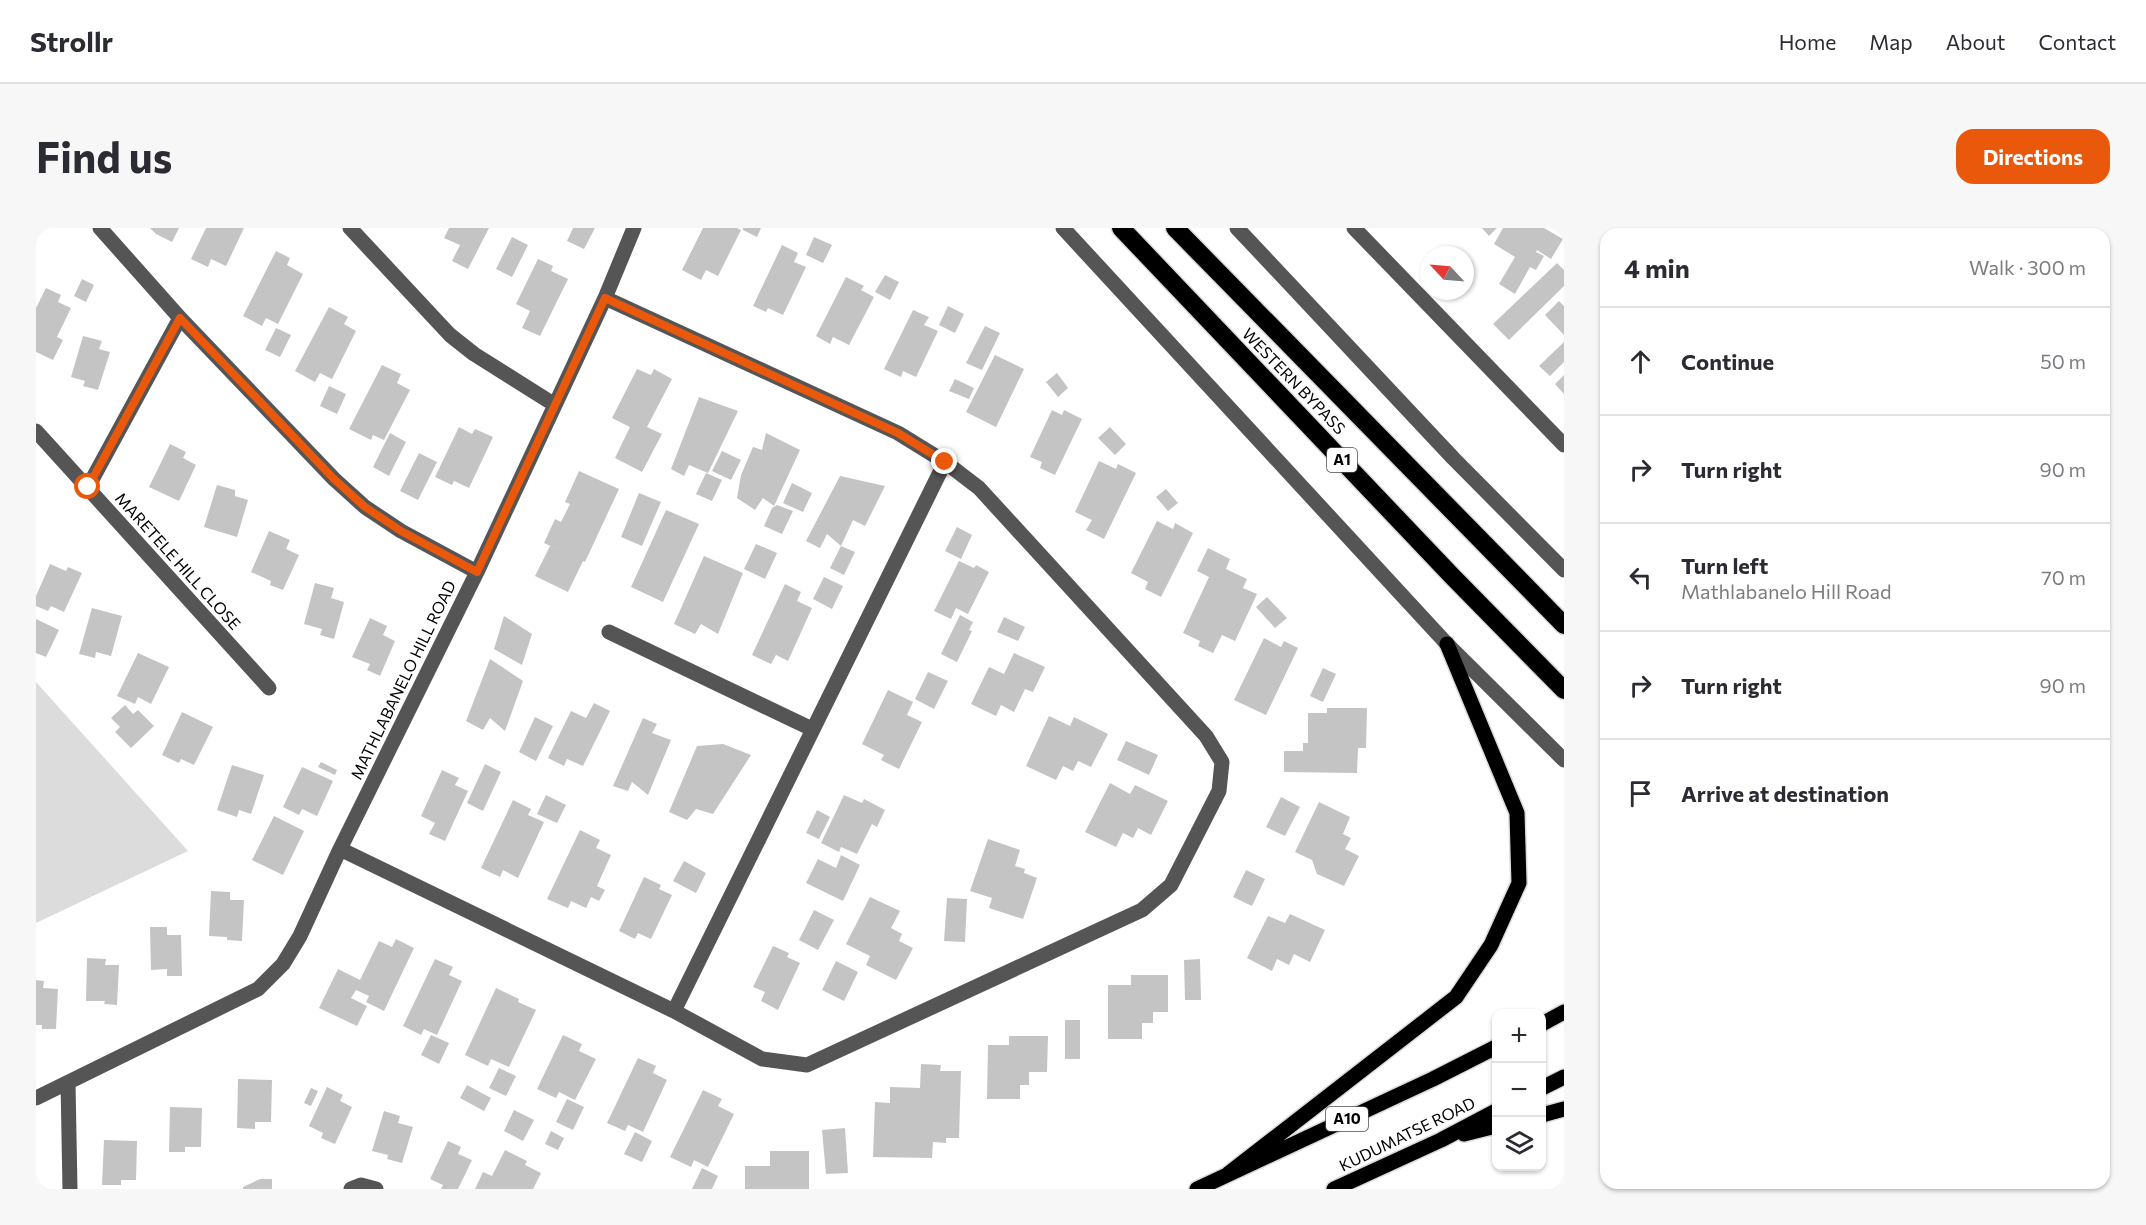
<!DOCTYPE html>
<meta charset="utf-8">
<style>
:root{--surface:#fff;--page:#f7f7f7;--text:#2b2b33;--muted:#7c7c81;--line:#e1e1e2;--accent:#ea580c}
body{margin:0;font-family:Commissioner,sans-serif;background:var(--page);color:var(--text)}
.controls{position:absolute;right:18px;bottom:18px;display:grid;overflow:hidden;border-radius:12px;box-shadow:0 2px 4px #0004}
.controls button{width:54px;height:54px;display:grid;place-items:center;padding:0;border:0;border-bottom:2px solid var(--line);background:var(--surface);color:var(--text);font:30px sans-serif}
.compass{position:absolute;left:1384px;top:18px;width:54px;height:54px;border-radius:50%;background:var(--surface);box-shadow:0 2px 4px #0004;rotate:296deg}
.stop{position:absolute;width:18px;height:18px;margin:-14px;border:4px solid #ea580c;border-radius:50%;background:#fff}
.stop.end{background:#ea580c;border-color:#fff;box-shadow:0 2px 6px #0008}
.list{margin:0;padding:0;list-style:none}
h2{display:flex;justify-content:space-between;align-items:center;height:78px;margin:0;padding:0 24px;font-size:26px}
h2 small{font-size:20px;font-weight:400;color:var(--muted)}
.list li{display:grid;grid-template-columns:39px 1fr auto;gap:18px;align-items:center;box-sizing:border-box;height:108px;padding:0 24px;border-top:2px solid var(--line)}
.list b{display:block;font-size:22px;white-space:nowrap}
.list p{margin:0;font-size:20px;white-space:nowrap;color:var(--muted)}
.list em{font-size:20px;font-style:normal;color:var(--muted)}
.icon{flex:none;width:33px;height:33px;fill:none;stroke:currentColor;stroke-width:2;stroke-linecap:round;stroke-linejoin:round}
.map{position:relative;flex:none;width:1528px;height:961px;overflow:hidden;border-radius:18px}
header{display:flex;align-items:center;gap:36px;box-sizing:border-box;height:84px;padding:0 30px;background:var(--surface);border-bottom:2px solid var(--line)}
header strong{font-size:28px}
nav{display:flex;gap:33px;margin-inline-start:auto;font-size:21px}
.intro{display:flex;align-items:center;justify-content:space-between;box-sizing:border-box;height:144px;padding:0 36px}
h1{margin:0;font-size:42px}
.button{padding:15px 27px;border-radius:18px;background:var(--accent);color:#fff;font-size:21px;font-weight:700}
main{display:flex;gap:36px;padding:0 36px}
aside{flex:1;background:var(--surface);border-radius:18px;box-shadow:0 2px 4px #0004}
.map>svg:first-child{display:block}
</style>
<header>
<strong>Strollr</strong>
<nav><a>Home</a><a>Map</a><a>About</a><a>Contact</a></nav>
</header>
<div class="intro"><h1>Find us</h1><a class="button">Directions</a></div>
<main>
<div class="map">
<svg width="1528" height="961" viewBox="0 0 1528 961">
<rect width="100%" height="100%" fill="#fff"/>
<path fill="#dcdcdc" d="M0,454L152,623L0,695Z"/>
<path fill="#c4c4c4" d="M114,0H143L136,14L120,6Z
M170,0H208L190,38L175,31L172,39L155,31Z
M413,0H453L432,41L416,33L424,17L408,10Z
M537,0H559L548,21L531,13Z
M667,0H701L705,2L682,48L670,42L665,52L646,42Z
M707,0H725L721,9L707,2Z
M1446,0H1461L1453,8Z
M1467,0H1508L1527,11L1515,31L1501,22L1500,24L1508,28L1500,42L1494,39L1479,66L1463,56L1479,29L1458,16Z
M476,9L492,17L476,49L460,41Z
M778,9L796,17L787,35L770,27Z
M746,17L762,25L758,34L770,39L747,87L732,80L730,84L717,78Z
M240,23L254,30L251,37L267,46L242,96L230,90L226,98L207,88Z
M502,31L517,38L515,43L532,51L504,108L486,100L494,83L480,76Z
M1521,35L1528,42V58L1473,112L1457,96Z
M849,47L863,54L854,72L839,64Z
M810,49L828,58L825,62L838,69L813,117L797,109L794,116L780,108Z
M46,51L58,57L50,74L38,68Z
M10,60L25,67L22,74L35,80L21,109L27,112L17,132L0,124V80Z
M1523,73L1528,78V107L1509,87Z
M912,78L928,86L919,105L903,97Z
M293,79L312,89L308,96L320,103L296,151L284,145L279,154L259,143Z
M877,82L893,89L888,97L902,103L880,149L867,143L865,149L848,141Z
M949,98L964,105L946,142L930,135Z
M240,100L255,107L244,129L229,122Z
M47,108L66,113L63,121L74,124L62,162L47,158L49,153L35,149Z
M1528,114V134L1514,148L1503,138Z
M959,127L988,141L960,199L930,184Z
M346,137L365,146L361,155L374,162L348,212L337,207L335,212L313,201Z
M601,141L615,147L618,141L636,151L611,199L626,206L606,244L579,230L594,199L576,190Z
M1021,145L1032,160L1022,169L1010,154Z
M1528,147V166L1519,156Z
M919,151L938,160L933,171L913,163Z
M293,158L310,166L301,186L284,178Z
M663,169L702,183L672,245L653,237L648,248L635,241Z
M1016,182L1026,187L1028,182L1046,191L1019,247L1004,240L1006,234L994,229Z
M423,199L436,206L439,201L457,209L433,260L418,253L416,257L399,249Z
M1074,199L1090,216L1079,227L1062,210Z
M354,205L370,214L353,248L337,239Z
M730,205L764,222L738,278L727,270L719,282L701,270L705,247L717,219L726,222Z
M134,216L150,224L147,230L160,237L143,273L113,259Z
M686,223L705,232L695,252L676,243Z
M383,225L401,234L382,272L364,263Z
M1063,233L1080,241L1082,236L1100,245L1068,311L1050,302L1056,292L1039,284Z
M543,243L583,261L549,334L547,333L532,364L499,348L514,318L521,321L508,315L519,291L525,294L534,276L529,274Z
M670,245L686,252L676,273L660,266Z
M804,248L849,258L829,298L817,292L805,318L791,306L784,320L770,313Z
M756,255L776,265L767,284L747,275Z
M181,257L199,262V268L212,272L201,309L168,299Z
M1130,261L1142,275L1132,283L1120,269Z
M603,265L625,274L606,318L585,309Z
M741,277L757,283L746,306L728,298L736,280Z
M630,282L663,296L627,374L595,359Z
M1121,293L1137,301L1139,295L1157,305L1125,369L1109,361L1112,354L1095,345Z
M921,299L936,307L925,331L909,323Z
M233,303L254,312L250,321L263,327L247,362L234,357L235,353L215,344Z
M720,316L741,325L729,351L708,341Z
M805,318L819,324L808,347L794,340Z
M1172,320L1194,331L1190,341L1211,351L1207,360L1221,366L1199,413L1186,407L1177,425L1162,418L1164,413L1147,405L1173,349L1161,343Z
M668,328L707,345L682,406L665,396L659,406L638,396Z
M923,333L938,340L940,337L953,344L932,386L920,380L915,391L898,383Z
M14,336L30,343L32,339L46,345L28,384L15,378L12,383L0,378V368Z
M788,349L807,358L796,381L777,371Z
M279,355L298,360L295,370L308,374L298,411L284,407L286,401L268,396Z
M749,356L765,364L761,373L776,380L752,433L740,427L735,436L716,427Z
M1231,369L1251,390L1239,400L1220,379Z
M56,380L86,388L75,428L60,424L59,430L43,426Z
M924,387L937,394L933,402L936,403L921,434L905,426Z
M468,388L496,406L486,437L458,421Z
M968,389L989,399L982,413L961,404Z
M334,390L351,398L347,407L359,413L344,448L331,442L334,436L316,429Z
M0,391L23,402L10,429L0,425Z
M1228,410L1245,419L1248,413L1262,420L1230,487L1198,472Z
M102,425L133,439L115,476L102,469L99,476L81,468Z
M978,425L1009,439L997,464L989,461L978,484L965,477L960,488L935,476L953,439L968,446Z
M454,431L487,453L469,503L454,490L447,502L430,493Z
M1287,440L1300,446L1287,474L1274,468Z
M892,444L912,453L898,481L879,471Z
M852,462L877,474L871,487L886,494L863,541L845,532L848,527L826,516Z
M558,475L574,483L547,538L531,531L528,538L512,530L535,483L550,490Z
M89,477L97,486L102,482L118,498L95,520L79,504L84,499L75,490Z
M1291,480H1331L1330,520H1322L1321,545L1248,544V523H1267V515H1272V485H1291Z
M146,484L177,499L158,537L145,531L143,535L126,527Z
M1013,488L1034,498L1038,489L1072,506L1055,539L1042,533L1037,543L1027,538L1020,552L990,538Z
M499,489L517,498L500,533L483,524Z
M607,490L621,496L616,505L635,512L612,567L596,554L592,563L577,558Z
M1090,513L1122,527L1113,547L1081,532Z
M687,516L715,527L677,586L660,581L651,592L633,584L661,518Z
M285,534L301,542L299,547L282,539Z
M449,536L465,544L447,583L431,575Z
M196,537L228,547L215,586L203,582L201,589L181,582Z
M266,539L297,553L281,588L266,581L263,587L247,579Z
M406,542L423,550L419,557L432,563L409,613L393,606L399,595L385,588Z
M1074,555L1094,566L1099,557L1132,573L1115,607L1102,600L1097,610L1087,605L1080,619L1049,604Z
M510,567L530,577L521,595L501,586Z
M808,567L826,575L828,571L849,582L841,599L836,596L821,626L805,619L803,624L785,615Z
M1245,569L1264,579L1249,608L1230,599Z
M477,572L495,581L492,587L508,594L482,650L467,642L464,649L445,640Z
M1283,574L1314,589L1307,606L1315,610L1309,621L1323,628L1308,658L1281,646L1276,632L1259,624Z
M781,582L794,589L783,611L770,605Z
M238,588L268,603L247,647L216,632Z
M544,602L564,612L560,620L575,627L561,658L569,662L563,673L555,669L550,680L535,673L532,680L511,671Z
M952,611L984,622L979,638L989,641L988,645L1001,650L987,691L953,680L956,670L934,663Z
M805,627L824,637L807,673L770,655L782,631L800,640Z
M648,633L670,645L660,665L637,653Z
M1210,642L1229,651L1216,678L1197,669Z
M608,649L625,657L623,661L636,667L615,711L602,705L599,711L583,703Z
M175,663L194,664V672H208L206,713L191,712V709L173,708Z
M834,669L864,683L855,700L866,706L863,713L877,720L860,752L830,737L834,728L810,716Z
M911,670L931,671L929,714L908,713Z
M778,682L798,692L782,722L763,712Z
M1254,686L1289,702L1274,734L1258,726L1253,737L1241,731L1236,743L1211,730L1232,688L1249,695Z
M114,699H131V707H145L146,748H131V741L115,742Z
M360,711L378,720L348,783L330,774L333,768L320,762L315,770L331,778L321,798L283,780L302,741L324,752L343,713L356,719Z
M737,718L753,725L751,729L764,735L742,782L725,773L729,764L717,759Z
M51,730L70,731L69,737H83L81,777L68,776L69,773H50Z
M399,731L417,739L413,747L426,753L401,807L388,801L385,807L367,798Z
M1164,731L1165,772H1149L1148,732Z
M800,733L822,744L808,773L786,762Z
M1095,747H1132V784H1117V795H1106V811H1072V757H1095Z
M0,752L8,753L7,760L22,761L20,801H6V797H0Z
M460,760L483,771L482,774L500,782L473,839L455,831L452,838L429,827Z
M1029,792H1044V831H1029Z
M395,807L413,815L403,836L385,827Z
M527,807L546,816L543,823L560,831L539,872L523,864L520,870L501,861Z
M973,808H1012L1011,844H993V857H984V871H951L952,817H973Z
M602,830L620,838L617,845L631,852L607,904L592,897L589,903L571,895Z
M885,836L905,837L904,843H925L923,910H910V915L897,914L896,930L837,929L839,874L854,875V859L884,860Z
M463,840L480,848L470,868L453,860Z
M202,851L236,852L235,894H219V901L201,900Z
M431,857L455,870L448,883L424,870Z
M291,859L307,867L304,873L316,879L299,916L285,910L287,905L273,898Z
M275,860L282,863L275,878L268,875Z
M667,862L686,871L682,878L698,886L672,939L658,932L655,939L634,929Z
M531,871L548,879L537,902L520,894Z
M134,879L166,880L165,919H149V924H133Z
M478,882L498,892L487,913L468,903Z
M348,883L364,888L362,895L377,899L366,935L351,931L352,927L336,923Z
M809,900L812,945L790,946L786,902Z
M515,903L528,910L522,922L509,916Z
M599,904L616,913L606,934L588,926Z
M68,912L101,913L100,952H85V957H66Z
M412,913L425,919L422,926L436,932L422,961H405L407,957L394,951Z
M469,922L491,933L489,937L505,945L497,961H439L447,944L456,948Z
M734,923H773V961H709V938H734Z
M666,940L682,948L676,961H656Z
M224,951H236V961H207V959Z"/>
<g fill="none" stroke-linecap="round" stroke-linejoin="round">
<g stroke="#dbdbdb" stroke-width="18">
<path id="major" d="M1506,796L1528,784
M1506,860L1528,849
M1506,887L1528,881
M1428,906L1460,898
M1192,946L1420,769L1455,717L1483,655L1481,585L1411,416
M1161,961L1397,851L1460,819
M1298,961L1405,912L1460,883"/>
</g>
<g stroke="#dbdbdb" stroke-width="21">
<path id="highway" d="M1085,0L1416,348L1528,462
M1139,0L1528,397"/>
</g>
<path stroke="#555" stroke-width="15" d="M64,0L144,90L298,251L329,279L365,303L441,344
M314,0L414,107L438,126L519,177
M1027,0L1411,416L1528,532
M1201,0L1417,230L1528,342
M1318,0L1528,217
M0,203L233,460
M52,259L144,90
M573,404L776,501
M304,621L638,783L726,831L771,837L1106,682L1135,657L1183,563L1186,534L1170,508L943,260L909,234L862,205L569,70
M638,783L909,234
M32,855L34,961
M0,870L222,761L247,736L264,708L304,621L441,344L569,70L598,0
M315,961L325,957L340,961"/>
<use href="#major" stroke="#000" stroke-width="15"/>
<use href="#highway" stroke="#000" stroke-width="18"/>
</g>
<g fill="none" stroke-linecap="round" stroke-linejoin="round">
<path stroke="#ea580c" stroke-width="8" d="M52,259L144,90L298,251L329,279L365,303L441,344L569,70L862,205L909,234"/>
</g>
<g text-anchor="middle" stroke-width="6" stroke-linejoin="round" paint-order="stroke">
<g fill="#fff" stroke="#4c4c4c" stroke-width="1.5">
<rect x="1291" y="220" width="30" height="24" rx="4.5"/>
<rect x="1290" y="879" width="42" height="24" rx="4.5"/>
</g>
<g font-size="15" font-weight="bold" fill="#000">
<text x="1306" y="237">A1</text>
<text x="1311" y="896">A10</text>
</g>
<g font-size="16" fill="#000" stroke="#fff">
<text transform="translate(1258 153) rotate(46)" y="6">WESTERN BYPASS</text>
<text transform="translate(142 333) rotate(48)" y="6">MARETELE HILL CLOSE</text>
<text transform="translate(367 452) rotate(-64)" y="6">MATHLABANELO HILL ROAD</text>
<text transform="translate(1371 906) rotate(-26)" y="6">KUDUMATSE ROAD</text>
</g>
</g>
</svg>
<div class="controls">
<button>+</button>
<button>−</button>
<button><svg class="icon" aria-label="layers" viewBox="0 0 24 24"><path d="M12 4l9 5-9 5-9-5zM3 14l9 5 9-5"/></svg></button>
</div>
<svg class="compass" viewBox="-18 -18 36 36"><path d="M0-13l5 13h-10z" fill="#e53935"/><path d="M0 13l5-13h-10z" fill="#7c7c81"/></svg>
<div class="stop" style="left:52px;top:259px"></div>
<div class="stop end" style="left:909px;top:234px"></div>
</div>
<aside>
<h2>4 min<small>Walk · 300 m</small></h2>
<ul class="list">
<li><svg class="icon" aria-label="ahead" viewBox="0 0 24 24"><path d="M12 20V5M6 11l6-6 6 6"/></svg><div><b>Continue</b></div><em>50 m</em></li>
<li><svg class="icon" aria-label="right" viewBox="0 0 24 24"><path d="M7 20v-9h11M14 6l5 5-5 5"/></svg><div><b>Turn right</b></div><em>90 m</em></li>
<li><svg class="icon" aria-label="left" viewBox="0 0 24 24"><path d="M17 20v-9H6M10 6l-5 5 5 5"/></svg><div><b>Turn left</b><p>Mathlabanelo Hill Road</p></div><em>70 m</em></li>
<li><svg class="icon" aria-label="right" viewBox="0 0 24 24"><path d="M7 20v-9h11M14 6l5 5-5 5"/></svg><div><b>Turn right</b></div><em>90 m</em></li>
<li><svg class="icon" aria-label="arrive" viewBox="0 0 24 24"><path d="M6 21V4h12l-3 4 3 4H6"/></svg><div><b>Arrive at destination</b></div></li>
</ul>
</aside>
</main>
